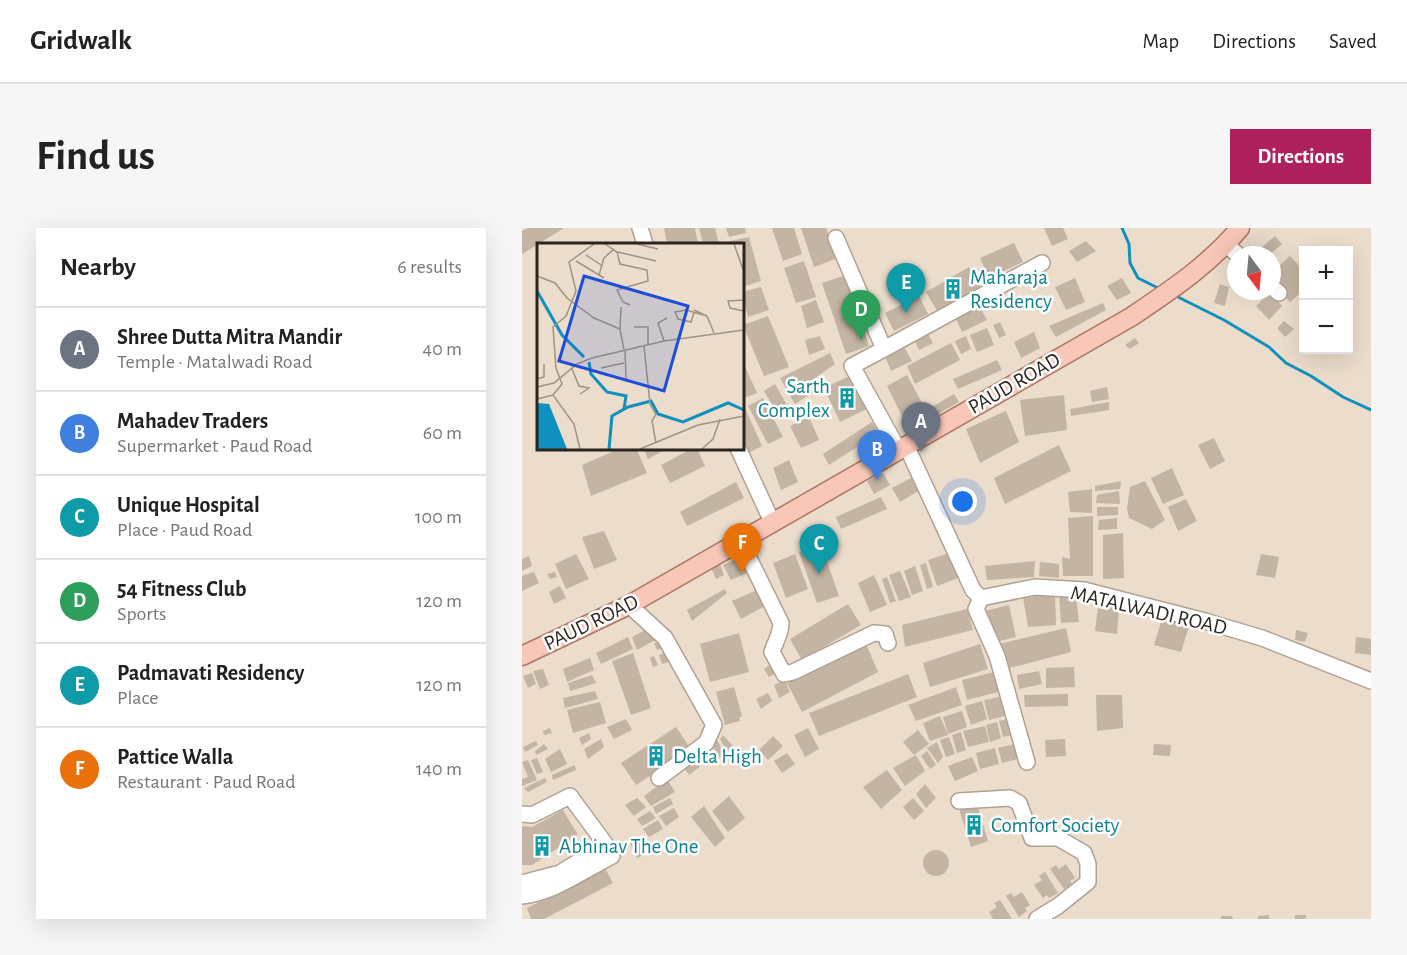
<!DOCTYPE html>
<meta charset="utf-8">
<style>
:root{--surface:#fff;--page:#f6f6f6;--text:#222;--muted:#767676;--line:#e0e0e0;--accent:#ae215d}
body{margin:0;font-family:"Alegreya Sans",sans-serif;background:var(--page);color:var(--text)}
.controls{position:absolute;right:18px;top:18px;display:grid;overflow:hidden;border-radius:0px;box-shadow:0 6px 24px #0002}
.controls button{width:54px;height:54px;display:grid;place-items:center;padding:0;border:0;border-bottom:2px solid var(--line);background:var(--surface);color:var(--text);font:30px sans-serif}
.compass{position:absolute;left:705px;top:18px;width:54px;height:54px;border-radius:50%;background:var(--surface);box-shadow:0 6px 24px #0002;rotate:164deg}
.you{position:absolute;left:441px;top:274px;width:21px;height:21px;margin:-15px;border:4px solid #fff;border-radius:50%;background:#1a73e8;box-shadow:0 0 0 9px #1a73e833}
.badge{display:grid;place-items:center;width:39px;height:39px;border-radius:50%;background:var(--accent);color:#fff;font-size:20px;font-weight:700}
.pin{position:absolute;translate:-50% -50px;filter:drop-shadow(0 2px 3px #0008)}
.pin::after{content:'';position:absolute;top:32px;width:21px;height:18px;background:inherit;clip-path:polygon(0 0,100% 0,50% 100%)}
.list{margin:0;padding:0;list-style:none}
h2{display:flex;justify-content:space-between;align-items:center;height:78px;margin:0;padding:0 24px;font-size:26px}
h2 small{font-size:20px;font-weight:400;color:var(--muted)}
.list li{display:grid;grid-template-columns:39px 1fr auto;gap:18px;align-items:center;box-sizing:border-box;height:84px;padding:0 24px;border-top:2px solid var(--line)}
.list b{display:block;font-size:22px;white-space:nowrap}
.list p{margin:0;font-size:20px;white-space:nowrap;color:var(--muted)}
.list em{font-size:20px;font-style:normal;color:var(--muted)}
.map{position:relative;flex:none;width:849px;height:691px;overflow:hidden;border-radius:0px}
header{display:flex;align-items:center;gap:36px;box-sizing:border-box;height:84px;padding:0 30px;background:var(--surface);border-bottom:2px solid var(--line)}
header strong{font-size:28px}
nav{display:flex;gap:33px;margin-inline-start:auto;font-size:21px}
.intro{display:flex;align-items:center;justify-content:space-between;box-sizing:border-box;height:144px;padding:0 36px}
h1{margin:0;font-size:42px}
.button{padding:15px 27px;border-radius:0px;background:var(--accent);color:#fff;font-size:21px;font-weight:700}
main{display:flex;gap:36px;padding:0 36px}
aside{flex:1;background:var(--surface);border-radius:0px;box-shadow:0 6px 24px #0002}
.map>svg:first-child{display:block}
</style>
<header>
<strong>Gridwalk</strong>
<nav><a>Map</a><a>Directions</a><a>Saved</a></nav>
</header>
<div class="intro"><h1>Find us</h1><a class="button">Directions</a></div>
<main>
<aside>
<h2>Nearby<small>6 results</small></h2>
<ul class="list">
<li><span class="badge" style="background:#6b7280">A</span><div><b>Shree Dutta Mitra Mandir</b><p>Temple · Matalwadi Road</p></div><em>40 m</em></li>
<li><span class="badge" style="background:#3f7fe0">B</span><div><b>Mahadev Traders</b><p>Supermarket · Paud Road</p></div><em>60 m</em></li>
<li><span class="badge" style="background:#0f9aa8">C</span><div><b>Unique Hospital</b><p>Place · Paud Road</p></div><em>100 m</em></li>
<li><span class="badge" style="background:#2e9e5b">D</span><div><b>54 Fitness Club</b><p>Sports</p></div><em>120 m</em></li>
<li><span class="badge" style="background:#0f9aa8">E</span><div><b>Padmavati Residency</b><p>Place</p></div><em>120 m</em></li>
<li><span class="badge" style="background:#e8710a">F</span><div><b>Pattice Walla</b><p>Restaurant · Paud Road</p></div><em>140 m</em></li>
</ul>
</aside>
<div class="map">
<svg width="849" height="691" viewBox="0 0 849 691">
<rect width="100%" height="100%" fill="#ebdccb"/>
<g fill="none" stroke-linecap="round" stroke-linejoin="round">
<path stroke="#0f90be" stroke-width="3" d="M600,0L607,16L608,35L616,50L638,61
M652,67L702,92L747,119L764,135L789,148L821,169L849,182"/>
</g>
<path fill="#c3b4a4" d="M6,0H42L0,26V3Z
M142,0H173L176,16H145Z
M177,0H193L197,16H181Z
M204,0H223L224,5L207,9Z
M250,0H272L280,26L261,33Z
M279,0H304L316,30L292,39Z
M522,0H541L546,11L530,18Z
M753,8L760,16L747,27H731Z
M227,9L239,53L220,59V16H209L208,13Z
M564,13L574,23L555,34L547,23Z
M492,15L501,34L467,50L458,30Z
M768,28L782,43V62L768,74L750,54V45Z
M282,33L294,69L274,75L262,40Z
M447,39L458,59L415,83L404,64Z
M324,47L347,118L324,126L300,55Z
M553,50L563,74L544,82L533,59Z
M600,50L609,65L595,72L585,58Z
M698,56L707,59L703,78L692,75Z
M239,59L247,82L226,89L220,64Z
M748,64L760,78L747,92L734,78Z
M397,68L406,86L372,103L363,85Z
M294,72L302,94L285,100L279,78Z
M581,75L584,82L534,109L527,98Z
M457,77L465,92L440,104L433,89Z
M246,88L267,139L242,148L221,97Z
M762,93L772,101L763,109L755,100Z
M478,94L484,107L477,110L471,97Z
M465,100L472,117L455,124L448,107Z
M512,104L518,120L499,130L492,114Z
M406,106L411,115L397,122L393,113Z
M298,108L303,121L287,127L283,112Z
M444,108L449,121L439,126L433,113Z
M613,110L617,115L608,121L603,117Z
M429,115L438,132L393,156L385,138Z
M381,117L390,133L369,143L362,126Z
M308,125L313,136L283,157L290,165L273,176L258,150Z
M220,132L235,165L220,171Z
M475,132L480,142L436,161L431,151Z
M332,146L349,179L318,194L302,160Z
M385,147L401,177L380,188L365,158Z
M253,156L270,186L259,192L242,163Z
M585,159L587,171L570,174L568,163Z
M432,166L437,174L390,201L386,193Z
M542,167L545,202L503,208L498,172Z
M241,170L261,209L246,216L226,178Z
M587,174V182L549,188L548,181Z
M223,180L240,218L224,226L220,218V181Z
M484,183L497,214L458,235L444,201Z
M287,189L297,212L279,220L268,198Z
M350,194L357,205L307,237L301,226Z
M692,210L703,233L688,241L676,217Z
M537,217L549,243L483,276L472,250Z
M99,220H114L125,245L69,268L60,237Z
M121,220H146L126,231Z
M171,220H175L183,238L148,255L139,237Z
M267,232L276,254L259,262L251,240Z
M650,240L662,267L641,276L629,250Z
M361,245L368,257L352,266L345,253Z
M393,248L400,261L378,274L370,260Z
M599,253L598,261L573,263V258Z
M623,253L643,292L630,301L607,290L605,281L608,259Z
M214,254L222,270L165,298L158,284Z
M570,261V285L548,284L546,264Z
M597,263L598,276L574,275L575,267Z
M359,269L365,281L319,301L314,289Z
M664,271L675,293L656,303L646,279Z
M575,279H596V287L575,288Z
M571,288V348H541L540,329L548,331L546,290Z
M595,290V301L576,302L577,292Z
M82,303L95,332L72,341L60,309Z
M601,305L602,350L581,351V307Z
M299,317L317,368L295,375L277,324Z
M427,325L436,350L415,358L406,332Z
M54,326L67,351L44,361L33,336Z
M273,326L286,361L264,370L251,335Z
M739,326L757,329L753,350L734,347Z
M7,328L10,338L0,343V331Z
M217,330L225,345L209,352L201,337Z
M513,333L512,349L465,352L463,338Z
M518,334L537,336V350L517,348Z
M404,335L411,359L405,361L398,337Z
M198,336L202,347L194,351L189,339Z
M393,338L401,363L390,367L382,343Z
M378,343L389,369L377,373L367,347Z
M12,344L17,355L0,363V348Z
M33,344L35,349L28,351L25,346Z
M352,347L365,377L348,384L336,355Z
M365,349L374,373L368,375L360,351Z
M38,358L44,370L32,376L27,364Z
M203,361L205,365L170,393L165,382Z
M235,362L243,378L219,391L210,373Z
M533,365L534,397L506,399L501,369Z
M537,366L554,368L557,394L539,395Z
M326,376L339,397L280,432L268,411Z
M487,377L494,409L469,415L459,384Z
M576,378L597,380L595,406L573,403Z
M445,381L451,402L383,419L380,397Z
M641,387L668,395L659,424L632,417Z
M127,400L133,412L115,422L110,409Z
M544,400L549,424L484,441L477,416Z
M774,402L786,405L783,414L773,412Z
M217,405L227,444L188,454L178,416Z
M106,409L111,421L79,436L74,425Z
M834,409L849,411V427L833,425Z
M140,413L143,419L135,422L132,415Z
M344,416L356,444L280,484L265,455Z
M458,416L466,441L408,459L401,435Z
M111,425L129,480L109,487L90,433Z
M142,425L147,434L140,436L137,427Z
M132,428L136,437L131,439L128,430Z
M68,430L72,442L45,454L41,441Z
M252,434L259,442L247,449L242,441Z
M552,439L553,459L524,460V440Z
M21,441L27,457L18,461L11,443Z
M476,443L480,463L445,472L440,452Z
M517,443L520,456L497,461L495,447Z
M10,445L14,456L6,460L1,448Z
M386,446L395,469L297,508L287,485Z
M70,447L74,455L48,463L46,455Z
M263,452L268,464L257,470L252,457Z
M212,459L220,488L217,490L218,493L203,497L194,464Z
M434,459L440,477L394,493L386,477Z
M73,463L76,471L43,480L41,470Z
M246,465L250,473L239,481L234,471Z
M546,466V478L503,479L502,467Z
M574,467H600L601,500L575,503Z
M482,468L486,487L467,492L462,472Z
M460,473L465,491L449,497L443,478Z
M78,474L84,495L51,505L45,482Z
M440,483L445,499L426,506L421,489Z
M418,488L426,507L408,513L401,495Z
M490,490L494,506L481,509L477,493Z
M104,491L110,502L92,511L85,499Z
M475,494L479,510L468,514L464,497Z
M463,498L467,514L446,519L441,503Z
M154,499L169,521L114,557L99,535Z
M28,500L30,505L22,507L21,503Z
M286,500L297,521L283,529L272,507Z
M396,502L407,516L392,527L381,514Z
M439,504L444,522L435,525L430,507Z
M67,505L69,511L60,517L57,510Z
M201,507L211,518L205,523L198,511Z
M251,508L261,518L246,532L237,522Z
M427,509L433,526L424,529L418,512Z
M79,511L82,519L66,531L62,521Z
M543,511L544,528L524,529L523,512Z
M195,512L203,526L198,530L189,516Z
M14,513L16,517L3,524L1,519Z
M415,514L421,529L416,535L405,520Z
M496,515L500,530L480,535L476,520Z
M22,516L26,521L14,527L13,523Z
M632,516L649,517L648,528L631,527Z
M473,520L477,536L458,541L454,525Z
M38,521L45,536L29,544L23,531Z
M184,523L189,530L167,547L162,540Z
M405,523L414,537L408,541L399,528Z
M265,525L273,536L260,545L252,533Z
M394,527L403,543L383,558L371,540Z
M450,529L456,543L433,553L426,538Z
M15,530L21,544L15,546L9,532Z
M6,532L15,552L0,558V551L6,549L0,534Z
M53,537L54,542L31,552L30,547Z
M365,542L380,562L359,581L341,559Z
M23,550L25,554L6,564L2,560Z
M145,551L153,564L129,578L122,568Z
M403,556L414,570L404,580L394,566Z
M207,568L223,590L206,604L190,583Z
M115,570L124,579L112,588L103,577Z
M148,570L151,576L134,586L131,579Z
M391,570L402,583L392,592L381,579Z
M455,576L466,613L449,619L437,581Z
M182,578L203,610L193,619L169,589Z
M152,580L157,589L144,598L137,588Z
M41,582L56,607L10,637H0V598L10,599Z
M128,583L134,590L120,598L115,591Z
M136,592L141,601L127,609L121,601Z
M122,609L131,623L115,630L107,613Z
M401 635a13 13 0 1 1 26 0a13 13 0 1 1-26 0Z
M544,636L553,650L548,653L550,656L542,661L528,641L534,637L537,641Z
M83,640L91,655L22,691H9L5,680Z
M523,644L536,665L527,670L525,667L521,670L512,657L520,652L517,648Z
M500,664L508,677L503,680L505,683L497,689L484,668L489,665L492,669Z
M478,672L490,691H471L467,684L475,679L472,675Z
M747,687V691H736V688Z
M773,687H784V691H773Z
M699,688H710L711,691H699Z"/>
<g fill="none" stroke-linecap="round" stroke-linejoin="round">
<g stroke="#b0a292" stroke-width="18">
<path id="minor" d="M118,0L123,16
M314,10L362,121L330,138L376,221
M704,16L716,27
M750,59L757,65
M362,121L520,35
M384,217L451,362L459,370L513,359L562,362L683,393L740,410L849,453
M216,220L251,296
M219,314L259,395C259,406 253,414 250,424L262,446L271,444L352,405L363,406L366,415
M459,370L454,381L475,428L505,534
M107,377L143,410L192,497L184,515L137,550
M437,573L488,570L497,575L510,610H536L562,625L566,636V654L536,678L515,691
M0,586L10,587L48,568L84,617L38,645L0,655
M0,668C31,665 62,642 90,628"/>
</g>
<g stroke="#ad7664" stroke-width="21">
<path id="major" d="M0,428L107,377L609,89C649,62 687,37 718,0"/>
</g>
<use href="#minor" stroke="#fff" stroke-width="15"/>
<use href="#major" stroke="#f8c7b8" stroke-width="18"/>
</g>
<defs>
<g id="building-bare" transform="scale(1.62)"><path d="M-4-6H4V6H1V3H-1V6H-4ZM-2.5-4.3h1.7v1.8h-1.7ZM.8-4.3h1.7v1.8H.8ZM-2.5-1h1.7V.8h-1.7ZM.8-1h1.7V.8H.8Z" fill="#0f9aa8" stroke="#fff" stroke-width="2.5" paint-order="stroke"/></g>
</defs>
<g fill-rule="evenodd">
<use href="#building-bare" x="431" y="61"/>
<use href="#building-bare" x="325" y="170"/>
<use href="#building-bare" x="134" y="528"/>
<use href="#building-bare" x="452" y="597"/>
<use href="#building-bare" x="20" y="618"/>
</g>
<g text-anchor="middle" stroke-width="5" stroke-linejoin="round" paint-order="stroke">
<g font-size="21" fill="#0d838f" stroke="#fff" text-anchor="start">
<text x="448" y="56">Maharaja<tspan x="448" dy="24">Residency</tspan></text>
<text x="308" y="165" text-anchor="end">Sarth<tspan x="308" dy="24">Complex</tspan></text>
<text x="151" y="535">Delta High</text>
<text x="469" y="604">Comfort Society</text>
<text x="37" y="625">Abhinav The One</text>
</g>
<g font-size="21" fill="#2b251f" stroke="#fff">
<text transform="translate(492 155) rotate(-30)" y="7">PAUD ROAD</text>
<text transform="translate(627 382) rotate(13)" y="7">MATALWADI ROAD</text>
<text transform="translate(69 394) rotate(-26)" y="7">PAUD ROAD</text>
</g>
</g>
<g transform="translate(15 15)">
<rect width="207" height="207" fill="#ebdccb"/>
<path d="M0,160L12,161L30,206H0Z" fill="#0f90be"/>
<path fill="none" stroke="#0f90be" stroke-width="3" d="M0,48L25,92L47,114M52,119L54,131L70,149L89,153L87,166M72,206L75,173L91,164L114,158L121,171L146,179L191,160L207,167"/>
<path fill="none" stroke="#9e9386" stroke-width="1.5" d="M68,1L80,9L83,21L110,27L111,38L80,47L86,59L93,62M100,1L121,6M197,1L207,29M81,9L119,18M49,12L64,22M39,18L67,35M62,32L67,15L77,6M0,33L18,40L30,55L57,75L83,86L87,107M207,57L191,58L193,65L207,68M157,67L170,73L177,90M157,70L154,79L141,76L138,69L149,67L170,73M97,84H111V101M83,86L84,64M127,98L121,80L130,75M107,103L113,161L119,171L115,178L119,200M88,107L89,136M64,125L87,120M35,126L42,143L52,145L43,151M0,136L7,134V121M0,144L17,140L40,121L55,115L127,98L207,87M16,152L25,141L19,125L16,84L29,73L39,48L32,19L57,1M0,156L16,152L37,181L43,206M103,206L161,182L207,173M165,206L176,196L183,176"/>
<path fill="#1d4ed8" fill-opacity="0.15" stroke="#1d4ed8" stroke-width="3" d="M47,33L151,63L127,148L22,118Z"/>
<rect width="207" height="207" fill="none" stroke="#2b251f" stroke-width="3"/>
</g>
</svg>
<div class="controls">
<button>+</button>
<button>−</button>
</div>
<svg class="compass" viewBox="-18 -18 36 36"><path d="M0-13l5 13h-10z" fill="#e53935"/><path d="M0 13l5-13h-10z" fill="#767676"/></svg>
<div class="you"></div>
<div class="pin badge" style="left:399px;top:224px;background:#6b7280">A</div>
<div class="pin badge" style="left:355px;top:252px;background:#3f7fe0">B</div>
<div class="pin badge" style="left:297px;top:346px;background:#0f9aa8">C</div>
<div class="pin badge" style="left:339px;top:112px;background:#2e9e5b">D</div>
<div class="pin badge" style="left:384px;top:85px;background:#0f9aa8">E</div>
<div class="pin badge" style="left:220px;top:345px;background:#e8710a">F</div>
</div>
</main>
